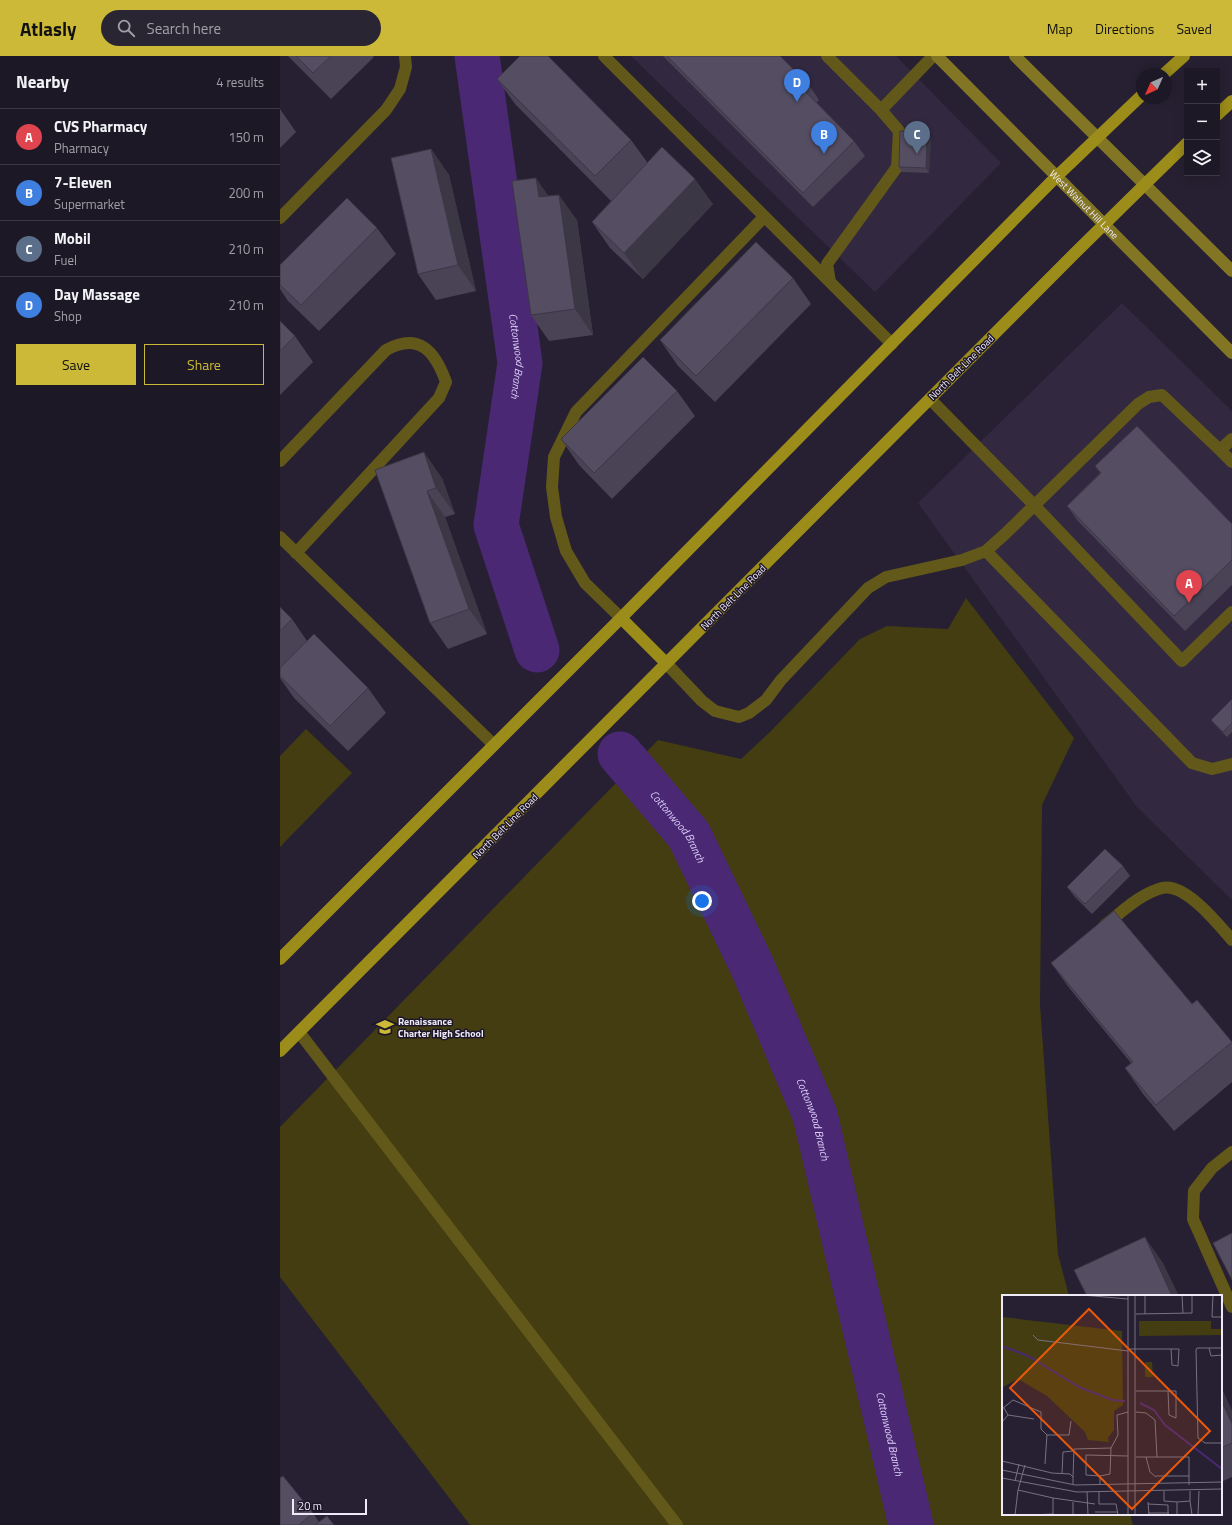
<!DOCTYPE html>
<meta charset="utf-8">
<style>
:root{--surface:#1d1826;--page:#2a2532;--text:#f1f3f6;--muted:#a0a0a7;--line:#3b3743;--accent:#ccb938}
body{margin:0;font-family:"Titillium Web",sans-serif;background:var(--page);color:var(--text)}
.controls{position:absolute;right:12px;top:12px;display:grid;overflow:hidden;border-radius:0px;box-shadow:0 2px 10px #0003}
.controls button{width:36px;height:36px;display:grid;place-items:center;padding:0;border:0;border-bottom:1px solid var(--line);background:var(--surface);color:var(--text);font:20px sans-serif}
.compass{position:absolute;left:856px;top:12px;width:36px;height:36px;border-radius:50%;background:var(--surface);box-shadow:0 2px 10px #0003;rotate:225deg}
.scale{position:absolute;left:12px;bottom:10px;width:75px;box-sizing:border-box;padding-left:4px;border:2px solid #efeaf7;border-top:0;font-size:11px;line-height:14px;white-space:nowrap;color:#efeaf7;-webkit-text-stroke:3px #1d1628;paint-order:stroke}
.you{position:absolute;left:422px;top:845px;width:14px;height:14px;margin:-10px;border:3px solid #fff;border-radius:50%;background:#1a73e8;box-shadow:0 0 0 6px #1a73e833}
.badge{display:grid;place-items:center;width:26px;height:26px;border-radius:50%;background:var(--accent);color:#fff;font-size:13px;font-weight:700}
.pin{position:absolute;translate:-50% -33px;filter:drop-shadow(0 1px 2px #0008)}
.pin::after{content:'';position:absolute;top:21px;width:14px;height:12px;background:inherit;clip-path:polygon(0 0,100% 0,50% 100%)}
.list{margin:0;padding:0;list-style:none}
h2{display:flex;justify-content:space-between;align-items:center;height:52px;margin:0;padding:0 16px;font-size:17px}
h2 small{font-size:13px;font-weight:400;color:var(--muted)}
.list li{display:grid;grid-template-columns:26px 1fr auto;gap:12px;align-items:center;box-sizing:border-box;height:56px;padding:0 16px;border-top:1px solid var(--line)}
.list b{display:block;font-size:15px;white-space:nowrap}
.list p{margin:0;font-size:13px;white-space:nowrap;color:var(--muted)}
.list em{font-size:13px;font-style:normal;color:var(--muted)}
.actions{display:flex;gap:8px;padding:12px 16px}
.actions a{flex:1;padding:9px 0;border:1px solid var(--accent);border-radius:0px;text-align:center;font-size:14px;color:var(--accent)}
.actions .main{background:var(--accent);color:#111}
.icon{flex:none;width:22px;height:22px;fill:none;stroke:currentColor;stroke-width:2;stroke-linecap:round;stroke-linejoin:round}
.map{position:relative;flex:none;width:952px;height:1469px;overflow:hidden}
header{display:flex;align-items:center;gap:24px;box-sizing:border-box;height:56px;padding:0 20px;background:var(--accent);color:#111}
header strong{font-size:19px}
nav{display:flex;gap:22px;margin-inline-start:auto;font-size:14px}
.search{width:280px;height:36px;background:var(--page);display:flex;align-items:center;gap:10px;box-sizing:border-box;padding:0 14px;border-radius:22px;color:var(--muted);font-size:15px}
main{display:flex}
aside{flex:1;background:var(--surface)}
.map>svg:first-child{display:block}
</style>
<header>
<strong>Atlasly</strong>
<div class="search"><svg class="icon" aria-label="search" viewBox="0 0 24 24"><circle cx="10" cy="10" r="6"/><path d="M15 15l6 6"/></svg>Search here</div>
<nav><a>Map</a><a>Directions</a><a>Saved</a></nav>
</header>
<main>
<aside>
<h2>Nearby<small>4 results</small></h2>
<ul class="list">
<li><span class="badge" style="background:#e0444e">A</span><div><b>CVS Pharmacy</b><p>Pharmacy</p></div><em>150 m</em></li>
<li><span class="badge" style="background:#3f7fe0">B</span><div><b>7-Eleven</b><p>Supermarket</p></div><em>200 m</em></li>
<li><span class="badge" style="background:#5c6f8a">C</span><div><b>Mobil</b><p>Fuel</p></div><em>210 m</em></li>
<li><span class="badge" style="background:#3f7fe0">D</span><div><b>Day Massage</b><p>Shop</p></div><em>210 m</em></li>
</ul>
<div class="actions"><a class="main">Save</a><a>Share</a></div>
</aside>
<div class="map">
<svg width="952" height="1469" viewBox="0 0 952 1469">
<rect width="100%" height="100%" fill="#272032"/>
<path fill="#322941" d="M351,0H616L721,107L595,236Z
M842,247L952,355V844L857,751L638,447Z"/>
<path fill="#433d11" d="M686,542L794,682L762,749L760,949L778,1198L789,1240H723V1458H850L853,1469H190L0,1221V1071L378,684L461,703L490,676L580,583L607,570L668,573Z
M26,673L72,717L0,791V700Z"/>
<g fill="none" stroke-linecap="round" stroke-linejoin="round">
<g stroke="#4a2873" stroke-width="45">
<path id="s1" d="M197,0L240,307L216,469L257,594"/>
<path id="s2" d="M340,698L409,779L473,912L535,1059L631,1469"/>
</g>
<path stroke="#625819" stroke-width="12" d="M324,0L612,288
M547,0L601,54
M0,162L106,54L120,33L126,11L125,0
M550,226L547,208L617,111L619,75L601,54L653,0
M650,343L755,450L902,605L952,556
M940,394L952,406
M0,405L106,294C139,276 155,295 166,326L159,342L16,497
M0,481L214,689
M706,495L912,707L932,713L952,708
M341,562L305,527L286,495L276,461L272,431L274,401L296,356L484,161
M386,607L422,645L435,655L459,661L469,657L486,644L501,624L588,532L606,521L682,504L706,495L725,478L858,348L869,341L882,339L940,394L952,383
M825,869C843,855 860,838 882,832C905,826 939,869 952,884
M952,1096L932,1112L914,1135L913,1163L952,1251"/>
<path stroke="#625819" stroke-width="12" d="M19,976L397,1469"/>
<g stroke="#827625" stroke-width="12">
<path id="s3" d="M657,0L952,297"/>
<path d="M735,0L952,215"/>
</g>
<path stroke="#9c8c1a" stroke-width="12" d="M884,18L904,0
M937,59L952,45
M341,562L386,607
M0,903L341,562L776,121L862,39
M0,995L794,198L907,87"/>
</g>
<path fill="#494355" d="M8,0H93L94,1L51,43Z
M383,0H500L529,29L539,44L536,47L574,85L585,100L533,151Z
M217,23L351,84L367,106L433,148L363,223L330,192L312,166L331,145L235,48Z
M0,53L16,76L0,92Z
M647,76L651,81L649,117L622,116L619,111Z
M151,93L169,119L196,235L156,244L138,218Z
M268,140L297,164L313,279L269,285L251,259Z
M97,172L116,198L39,275L8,245L0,233V209Z
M513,222L531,248L435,346L398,310L380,284Z
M0,265L15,280L33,306L0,339Z
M397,335L415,360L332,443L299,409L281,383Z
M815,410L952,468V529L905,575L797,464L787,450L820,417Z
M95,414L162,422L175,458L165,461L207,578L168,593L150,567Z
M0,551L12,563L27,585L88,632L106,657L68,695L14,642L0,622Z
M952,643V676L947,681L935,669L931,664Z
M843,810L850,820L812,858L794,840L787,831Z
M771,907L912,948L952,986V1026L894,1075L863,1038L845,1012L851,1007L790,933Z
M941,1331L952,1355V1421L941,1426Z
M33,1457L39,1466L54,1469H0Z"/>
<path fill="#3c3745" d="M647,76L651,81L649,117L646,112Z
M151,93L169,119L196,235L178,209Z
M256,122L274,148L259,141Z
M415,123L433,148L363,223L344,197Z
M279,139L297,164L313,279L295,253Z
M144,396L162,422L175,458L156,432Z
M147,435L165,461L207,578L189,553Z
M865,1181L883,1207L899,1240H892Z
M941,1331L952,1355V1368L941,1344Z"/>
<path fill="#554e63" stroke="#3c3745" d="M16,0H51L33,17Z
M240,0H268L351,84L315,120L217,23Z
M387,0H500L529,29L524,34L574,85L523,137Z
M620,75L647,76L646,112L619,111Z
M382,91L415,123L344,197L312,166Z
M151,93L178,209L138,218L111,102Z
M256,122L259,141L279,139L295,253L251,259L232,125Z
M67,142L97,172L21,249L0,229V209Z
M476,186L513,222L416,320L380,284Z
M0,265L15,280L0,295Z
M363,301L397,335L314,417L281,383Z
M857,370L952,468V504L894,560L787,450L821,417L815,410Z
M144,396L156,432L147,435L189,553L150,567L95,414Z
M0,551L12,563L0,575Z
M34,578L88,632L50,670L0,620V612Z
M952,643V667L943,676L931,664Z
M825,793L843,810L805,848L787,831Z
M834,855L912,948L917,944L952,986L876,1049L845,1012L853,1006L771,907Z
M952,1177V1224L933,1187Z
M865,1181L892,1240H807L794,1214Z
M941,1344L952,1368V1387L941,1392Z
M3,1420L33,1457L19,1469H0V1422Z
M47,1460L54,1469H35Z"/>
<defs>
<g id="school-bare" transform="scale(1.38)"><path d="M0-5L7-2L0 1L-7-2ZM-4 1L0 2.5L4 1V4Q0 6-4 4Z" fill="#ccb938" stroke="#1d1628" stroke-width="2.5" paint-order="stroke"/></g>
</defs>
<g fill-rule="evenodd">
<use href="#school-bare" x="105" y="971"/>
</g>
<g text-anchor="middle" stroke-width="3" stroke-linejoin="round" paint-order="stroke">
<g font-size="10" fill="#efeaf7" stroke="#1d1628">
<text dy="4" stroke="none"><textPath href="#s3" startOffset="209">West Walnut Hill Lane</textPath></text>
<text transform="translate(681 311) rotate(-45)" y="4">North Belt Line Road</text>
<text transform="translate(453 541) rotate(-45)" y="4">North Belt Line Road</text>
<text transform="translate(225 770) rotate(-45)" y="4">North Belt Line Road</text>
</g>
<g font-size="10" font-weight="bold" fill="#efeaf7" stroke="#1d1628" text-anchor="start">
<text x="118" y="969">Renaissance<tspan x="118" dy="12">Charter High School</tspan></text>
</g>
<g font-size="11" font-style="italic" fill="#ddcef9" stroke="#1d1628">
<text dy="4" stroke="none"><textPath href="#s1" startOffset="303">Cottonwood Branch</textPath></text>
<text dy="4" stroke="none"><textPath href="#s2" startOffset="93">Cottonwood Branch</textPath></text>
<text dy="4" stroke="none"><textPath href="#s2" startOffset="417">Cottonwood Branch</textPath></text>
<text dy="4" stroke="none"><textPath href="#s2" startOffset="741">Cottonwood Branch</textPath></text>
</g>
</g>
<g transform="translate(722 1239)">
<rect width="220" height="220" fill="#272032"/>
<path d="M0,22L120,36L121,110L112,116V135L106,143L107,147L86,145L83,137L45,101L16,84L1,92ZM137,26H209V34H220V40L137,41ZM143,67H150L151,82H143Z" fill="#433d11"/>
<path fill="none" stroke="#4a2873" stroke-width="2" d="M0,51L26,61L77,92L110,105L123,106M138,108L152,115L163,130L220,174"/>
<path fill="none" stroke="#777181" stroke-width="1" d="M80,0L126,4M133,0V220M180,0L181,18M211,0L210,22H220M134,19L190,18V0M143,19V0M31,40L36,45L126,56M207,53L209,61L220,60M220,53H195L194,55L196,143L203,148H220M126,54H177L176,71L170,70L169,54M134,96H174V123L167,120L166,96M0,114L11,105L39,117V134L45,140L43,169M134,117L144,118L153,125L155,162M6,120L32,124M0,127L6,120L2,113M45,140H67L69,126M134,162H187V190M144,162L148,177L154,182M0,166L50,178L68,179L71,182V189M23,170L16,195L51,203M0,175L73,190L220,187M60,179L61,157L71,156M98,181L84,180V160L126,161M154,181H187M71,182L72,154L109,153M0,183L75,197L220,194M13,186L17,169M98,190V181L108,179L109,153L116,140L115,120L126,117M162,196V206L175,207L188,206V196M85,197L86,220M97,197V209H114L116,220M188,206L190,220M71,207V220M146,207L147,220M146,209L166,210V220M93,217H116M146,218H167M13,220L16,195M30,220L51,219M51,220V203L93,209M126,220V0M175,220V207M196,220L197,196"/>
<path fill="#e8590c" fill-opacity="0.15" stroke="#e8590c" stroke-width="2" d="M87,14L208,136L130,214L8,93Z"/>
<rect width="220" height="220" fill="none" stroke="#efeaf7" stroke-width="2"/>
</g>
</svg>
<div class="controls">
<button>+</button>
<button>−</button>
<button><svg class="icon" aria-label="layers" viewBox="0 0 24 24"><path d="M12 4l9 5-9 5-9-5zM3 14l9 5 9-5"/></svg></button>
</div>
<svg class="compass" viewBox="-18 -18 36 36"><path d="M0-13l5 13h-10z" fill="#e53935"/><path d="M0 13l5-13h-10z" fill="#a0a0a7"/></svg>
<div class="scale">20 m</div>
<div class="you"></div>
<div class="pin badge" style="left:909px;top:547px;background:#e0444e">A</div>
<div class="pin badge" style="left:544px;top:98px;background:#3f7fe0">B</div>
<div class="pin badge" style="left:637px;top:98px;background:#5c6f8a">C</div>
<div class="pin badge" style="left:517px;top:46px;background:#3f7fe0">D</div>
</div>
</main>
